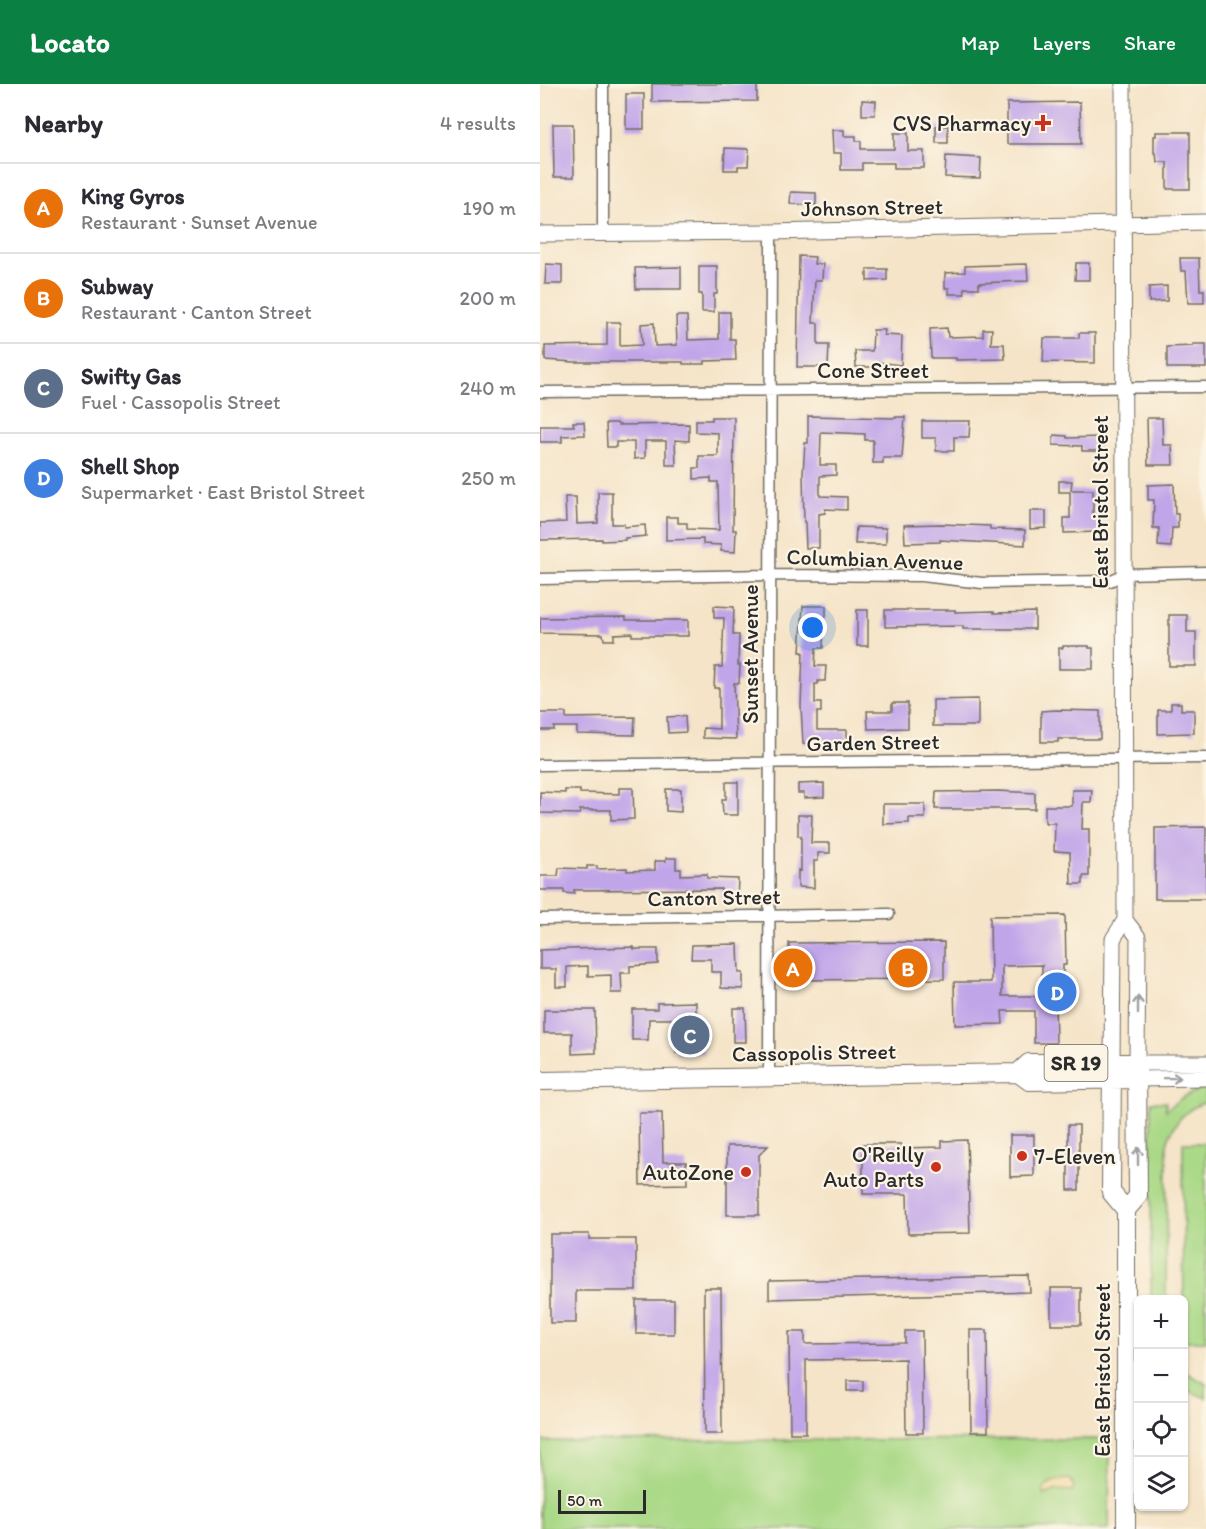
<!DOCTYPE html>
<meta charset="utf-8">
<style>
:root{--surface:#fff;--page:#f2f2f3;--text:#2b2b33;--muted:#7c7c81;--line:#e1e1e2;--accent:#0b8043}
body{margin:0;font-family:Itim,sans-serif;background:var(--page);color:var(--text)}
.controls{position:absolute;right:18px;bottom:18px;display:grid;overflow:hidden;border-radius:9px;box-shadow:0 2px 4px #0004}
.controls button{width:54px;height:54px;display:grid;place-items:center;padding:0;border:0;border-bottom:2px solid var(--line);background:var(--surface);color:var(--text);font:30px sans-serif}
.scale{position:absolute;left:18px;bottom:15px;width:88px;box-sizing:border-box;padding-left:6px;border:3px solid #2b2b2b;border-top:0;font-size:16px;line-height:21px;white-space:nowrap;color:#2b2b2b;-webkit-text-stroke:4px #fcf5e5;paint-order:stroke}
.you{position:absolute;left:273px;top:544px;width:21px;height:21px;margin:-15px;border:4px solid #fff;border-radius:50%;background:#1a73e8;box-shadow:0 0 0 9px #1a73e833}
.badge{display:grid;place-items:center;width:39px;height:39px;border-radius:50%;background:var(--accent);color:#fff;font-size:20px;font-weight:700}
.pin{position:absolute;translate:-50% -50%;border:3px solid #fff;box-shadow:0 2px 6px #0006}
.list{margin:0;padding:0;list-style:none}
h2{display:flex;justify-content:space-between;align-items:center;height:78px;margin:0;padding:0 24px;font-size:26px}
h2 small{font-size:20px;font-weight:400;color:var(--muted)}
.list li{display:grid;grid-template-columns:39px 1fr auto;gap:18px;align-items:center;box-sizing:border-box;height:90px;padding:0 24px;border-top:2px solid var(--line)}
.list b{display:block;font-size:22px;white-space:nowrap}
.list p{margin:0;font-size:20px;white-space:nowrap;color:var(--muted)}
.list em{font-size:20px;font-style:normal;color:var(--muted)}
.icon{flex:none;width:33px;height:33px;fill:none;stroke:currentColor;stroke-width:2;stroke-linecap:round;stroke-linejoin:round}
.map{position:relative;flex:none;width:666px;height:1445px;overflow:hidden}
header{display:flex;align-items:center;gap:36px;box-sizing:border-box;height:84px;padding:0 30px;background:var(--accent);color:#fff}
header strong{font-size:28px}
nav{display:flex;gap:33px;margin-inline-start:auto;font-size:21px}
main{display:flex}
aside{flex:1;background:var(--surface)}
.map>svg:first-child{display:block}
</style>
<header>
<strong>Locato</strong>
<nav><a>Map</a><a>Layers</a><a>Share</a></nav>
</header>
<main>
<aside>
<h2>Nearby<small>4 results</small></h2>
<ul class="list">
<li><span class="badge" style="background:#e8710a">A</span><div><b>King Gyros</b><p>Restaurant · Sunset Avenue</p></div><em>190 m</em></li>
<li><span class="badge" style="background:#e8710a">B</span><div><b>Subway</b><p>Restaurant · Canton Street</p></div><em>200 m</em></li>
<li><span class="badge" style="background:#5c6f8a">C</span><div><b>Swifty Gas</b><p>Fuel · Cassopolis Street</p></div><em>240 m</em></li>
<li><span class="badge" style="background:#3f7fe0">D</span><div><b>Shell Shop</b><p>Supermarket · East Bristol Street</p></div><em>250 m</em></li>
</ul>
</aside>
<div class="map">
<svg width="666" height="1445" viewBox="0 0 666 1445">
<rect width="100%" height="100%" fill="#fcf5e5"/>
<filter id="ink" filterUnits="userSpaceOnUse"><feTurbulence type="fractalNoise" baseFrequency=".0167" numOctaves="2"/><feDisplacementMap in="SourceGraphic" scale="12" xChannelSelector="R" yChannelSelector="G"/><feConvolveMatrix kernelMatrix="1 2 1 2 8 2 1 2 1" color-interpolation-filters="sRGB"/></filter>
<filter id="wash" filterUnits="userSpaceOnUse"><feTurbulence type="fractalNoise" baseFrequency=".008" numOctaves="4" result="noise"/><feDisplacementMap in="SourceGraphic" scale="24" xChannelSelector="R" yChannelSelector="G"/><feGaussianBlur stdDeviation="1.35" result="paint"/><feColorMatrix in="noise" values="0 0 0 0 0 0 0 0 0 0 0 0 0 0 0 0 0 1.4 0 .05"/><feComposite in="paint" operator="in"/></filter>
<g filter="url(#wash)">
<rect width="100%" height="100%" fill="#f5e4c8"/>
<path fill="#aad987" stroke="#6a8259" stroke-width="1.5" d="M666,1003V1018C645,1025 634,1038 627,1059L626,1215H611V1018H626V1026L643,1013Z
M643,1059H666V1257H644Z
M644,1287L666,1300V1314L644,1305Z
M570,1355L569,1445H0V1357Z"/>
<path fill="#eeda9e" stroke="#8c8264" stroke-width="1.5" d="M530,1395L534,1402L532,1407L518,1406L503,1411C503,1397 518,1396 530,1395Z"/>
<g id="blocks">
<path fill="#c1a5e9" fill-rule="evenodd" d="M112,0H217V17L112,18Z
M86,10H104V45H86Z
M322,16L336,17L335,31H322Z
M540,18L541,60H467V19Z
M13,40H33L34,93H14Z
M396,42H408V59H396Z
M292,46H304V52H316V57H321V65H354V49H368V67H384V84H354V79H322V86H301V69H293Z
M616,48H650V105H627V78H617L616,69H614V52H616Z
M185,64L209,65L208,82H198V86H184Z
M406,72L441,74L440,94L405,93Z
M251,108L276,109V121L250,120Z
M259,172L275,173L274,180H283L282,196H275L273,239H278V261H289L288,283H257Z
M640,174H659L660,206H664V219H648L646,187H641Z
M536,179H549V196H535Z
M6,180L22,181V200H5Z
M487,180L488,197L439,199V204H424L425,210H409V204H405V189L425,188V182Z
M159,182H177V210H174V228H162V210H159Z
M141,183V205H96L95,184Z
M327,185H347V196L327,197Z
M627,202V217L609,218V203Z
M179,228H190V255H195L196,276L165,277V280H143V278H34L5,276V262L67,261V238H80V262L102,261L101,240L114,239L115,262L137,261L136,232H147L148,256L179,255Z
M407,244L408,253L443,252V245H452L451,260H464L465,275L416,276V274H391L390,245Z
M333,246H345L344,251L362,252L361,281L338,278V283H316L315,267H332Z
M539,249H555V279L503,278L504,254H539Z
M653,260H666V284H627V263L653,262Z
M268,332L356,334V333H365L362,374H343V379H333V356H325V350L281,348L280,381H296V391L280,392V412L307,413V426L285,425V429L279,430V464H266L265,438H264L263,389L265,359H268Z
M172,333H194L193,446H196L195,468L181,467V461L163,460V455L126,456V433H138V439H147V445L179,446L178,398H171V394L154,395V384H159V372H178V349L156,348V336H172Z
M607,334H622L623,361H632L633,381H608Z
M382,337H430L429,353H414V367H396V354H382Z
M33,338H44L45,351L22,352V358H0V342H34Z
M66,339H77L78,341L149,340V357L135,356L136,381H126V357H105V374L94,375V358H76V363H67Z
M514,351L527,352V354L559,353V367H542V362L513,361Z
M519,397H532L531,406H553V432H559V448L524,449V434H530V408H519Z
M634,400L635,430H638V444H632L631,463L618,462L619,444H613L614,416H608V401Z
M58,408H72V440H84V443L105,441L106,452L85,454V456L62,457V455L0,456V439L26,438L25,413H36L37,440L58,439Z
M490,427H506V444L490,445Z
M401,440L450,442V445L485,446V461L400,456V458L365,459L364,441Z
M316,443L346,444V460H315Z
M174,522L194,523L193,551H199L198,581H200L199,599H194L196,655L163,654V644L179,645V604H174L175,583H182L184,534H174Z
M263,522H286V533H284L283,564H276L275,582H286L285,597H278V600H275V619H281V628H277V646H307V660H263L261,622L263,568H260Z
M317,526H328V562H317Z
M345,526H415V528L454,527V529L495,528V545H423V542L345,543Z
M629,531H647V548H656V582H629Z
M86,533V536H148V552H92V549L74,550V556H64L63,550L0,549V534Z
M523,562H549V564H553V585H519V564H523Z
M438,615V642H393V616Z
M352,619H368V644L328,645L327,627H352Z
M631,619H641V626H654V649L618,650V626H631Z
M517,626L560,627V655H518V658H501V627Z
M0,629H26V634L95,633L94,651L37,650V643H14V646H0Z
M145,632L146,648L128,649L127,633Z
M186,698H198V731H183L182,715H186Z
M284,699V713L264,714V709H258V700Z
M79,704H93L94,735L71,736V726H40V730L0,729V708L25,709V706H40V709L79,710Z
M126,705H141V728L126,727Z
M532,706H552L551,718H543L542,745H549V792H543V800H531L530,768L514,767L515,739H505V722H532Z
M458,707L495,709V725H395L396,708Z
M343,720H385V734H369V739L343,740Z
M258,731H272L271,759H290V769H278V777H274V804L258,803V786L261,787V752H258Z
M666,743V815H615V744Z
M126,774H136V785H141V791L167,790V794L198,795L197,814H181V805L34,806V810L24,809V806H0V792H18L19,784L47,785V782H57V785L87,784V787L115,786V777H126Z
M525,831L526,881H523V899H531V918H515L516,959H494V927H462L463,940L415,941L414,898H451L450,832ZM502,881V912H462V882Z
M404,858V895L249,896V859Z
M198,860L199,889H203V905L181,904V888H171V875H151L152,861Z
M94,863V865H118V880L90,882V889H81L82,909H71V891L48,892V882L27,883V903H16V885H0V866Z
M156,918V935H163V969H136L135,935H109L108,956H92V925H117V919Z
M193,924H205L206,958H193Z
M4,926H55L56,969L32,970V949H4Z
M99,1029H122L123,1078H146L147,1100L100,1101Z
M528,1041H539V1106H528Z
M470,1051H494V1092L470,1093Z
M427,1056L430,1149L368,1150L367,1110H323V1060H361V1064L402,1063V1057Z
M187,1062H228L219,1071V1131H187Z
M10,1150H49V1155H96V1207H36V1239H10Z
M489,1192L490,1208L229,1215V1197Z
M164,1204H181L182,1350H165Z
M511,1204H541V1241H511Z
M96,1216H134V1250H96Z
M430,1246H447L448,1348H431Z
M365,1247H382L383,1349H366L365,1275L266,1276V1349H250L249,1248H265V1260L365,1259Z
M307,1297H323V1307H307Z"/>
</g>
</g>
<g filter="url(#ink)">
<use href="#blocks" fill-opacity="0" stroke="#726c62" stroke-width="1.5"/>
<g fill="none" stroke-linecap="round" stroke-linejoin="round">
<g stroke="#726c62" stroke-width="13">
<path id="street" d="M63,0V149
M0,308L666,303
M0,495L230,491L382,492L442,499L570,497L584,490L666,488
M0,681L666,674
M0,835L349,830
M229,993L231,148"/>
</g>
<g stroke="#726c62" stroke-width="17">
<path id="secondary" d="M0,150L231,148L666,138
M585,836L598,853L597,979H666
M572,979L573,855L585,836L583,0
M597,995L666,994"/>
</g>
<g stroke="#726c62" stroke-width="20">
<path id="primary" d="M572,979L571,1108L586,1126V1445
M478,989L489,979H597L598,1112L586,1126
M0,997L478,989L489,997L597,995"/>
</g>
<use href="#street" stroke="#fff" stroke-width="10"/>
<use href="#secondary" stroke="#fff" stroke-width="15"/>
<use href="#primary" stroke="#fff" stroke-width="18"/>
</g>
<defs><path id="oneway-shaft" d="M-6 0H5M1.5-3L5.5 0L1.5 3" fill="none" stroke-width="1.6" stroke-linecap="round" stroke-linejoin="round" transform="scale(1.5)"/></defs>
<g stroke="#a0a0a0">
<use href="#oneway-shaft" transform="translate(598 921) rotate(-90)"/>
<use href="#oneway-shaft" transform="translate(632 994) rotate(-1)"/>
<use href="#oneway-shaft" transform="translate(598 1072) rotate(-90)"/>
</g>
</g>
<g fill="#c8321e" stroke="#fcf5e5" stroke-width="2">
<path d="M500 30h6v6h6v6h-6v6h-6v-6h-6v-6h6z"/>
<circle cx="482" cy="1072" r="6"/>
<circle cx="396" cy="1083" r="6"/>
<circle cx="206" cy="1088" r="6"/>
</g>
<g text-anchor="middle" stroke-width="4.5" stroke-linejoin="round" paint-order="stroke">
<rect fill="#fcf5e5" stroke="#6a6863" stroke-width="1.5" x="504.5" y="961" width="63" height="36" rx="4.5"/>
<g font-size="21" font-weight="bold" fill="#2b2b2b">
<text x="536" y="986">SR 19</text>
</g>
<g font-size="22" fill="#2b2b2b" stroke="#fcf5e5" text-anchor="end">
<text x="491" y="47">CVS Pharmacy</text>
<text x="384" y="1078">O'Reilly<tspan x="384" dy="25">Auto Parts</tspan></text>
<text x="494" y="1080" text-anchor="start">7-Eleven</text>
<text x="194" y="1096">AutoZone</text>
</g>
<g font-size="22" fill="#2b2b2b" stroke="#fcf5e5">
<text transform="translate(332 123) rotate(-1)" y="8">Johnson Street</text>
<text x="333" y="294">Cone Street</text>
<text transform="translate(560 418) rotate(-90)" y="8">East Bristol Street</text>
<text transform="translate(335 475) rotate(2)" y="8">Columbian Avenue</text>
<text transform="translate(210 570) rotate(-90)" y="8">Sunset Avenue</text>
<text transform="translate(333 658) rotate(-1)" y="8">Garden Street</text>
<text transform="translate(174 813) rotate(-1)" y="8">Canton Street</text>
<text transform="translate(274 968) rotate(-1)" y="8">Cassopolis Street</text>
<text transform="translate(562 1286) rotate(-90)" y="8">East Bristol Street</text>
</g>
</g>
</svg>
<div class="controls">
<button>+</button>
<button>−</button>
<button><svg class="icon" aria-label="locate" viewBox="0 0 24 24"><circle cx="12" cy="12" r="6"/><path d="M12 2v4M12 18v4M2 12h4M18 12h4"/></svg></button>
<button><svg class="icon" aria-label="layers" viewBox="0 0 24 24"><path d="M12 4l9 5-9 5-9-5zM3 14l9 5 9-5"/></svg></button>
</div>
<div class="scale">50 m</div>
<div class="you"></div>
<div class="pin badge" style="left:253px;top:884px;background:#e8710a">A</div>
<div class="pin badge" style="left:368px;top:884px;background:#e8710a">B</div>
<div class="pin badge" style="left:150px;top:951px;background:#5c6f8a">C</div>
<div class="pin badge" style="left:517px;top:908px;background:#3f7fe0">D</div>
</div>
</main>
